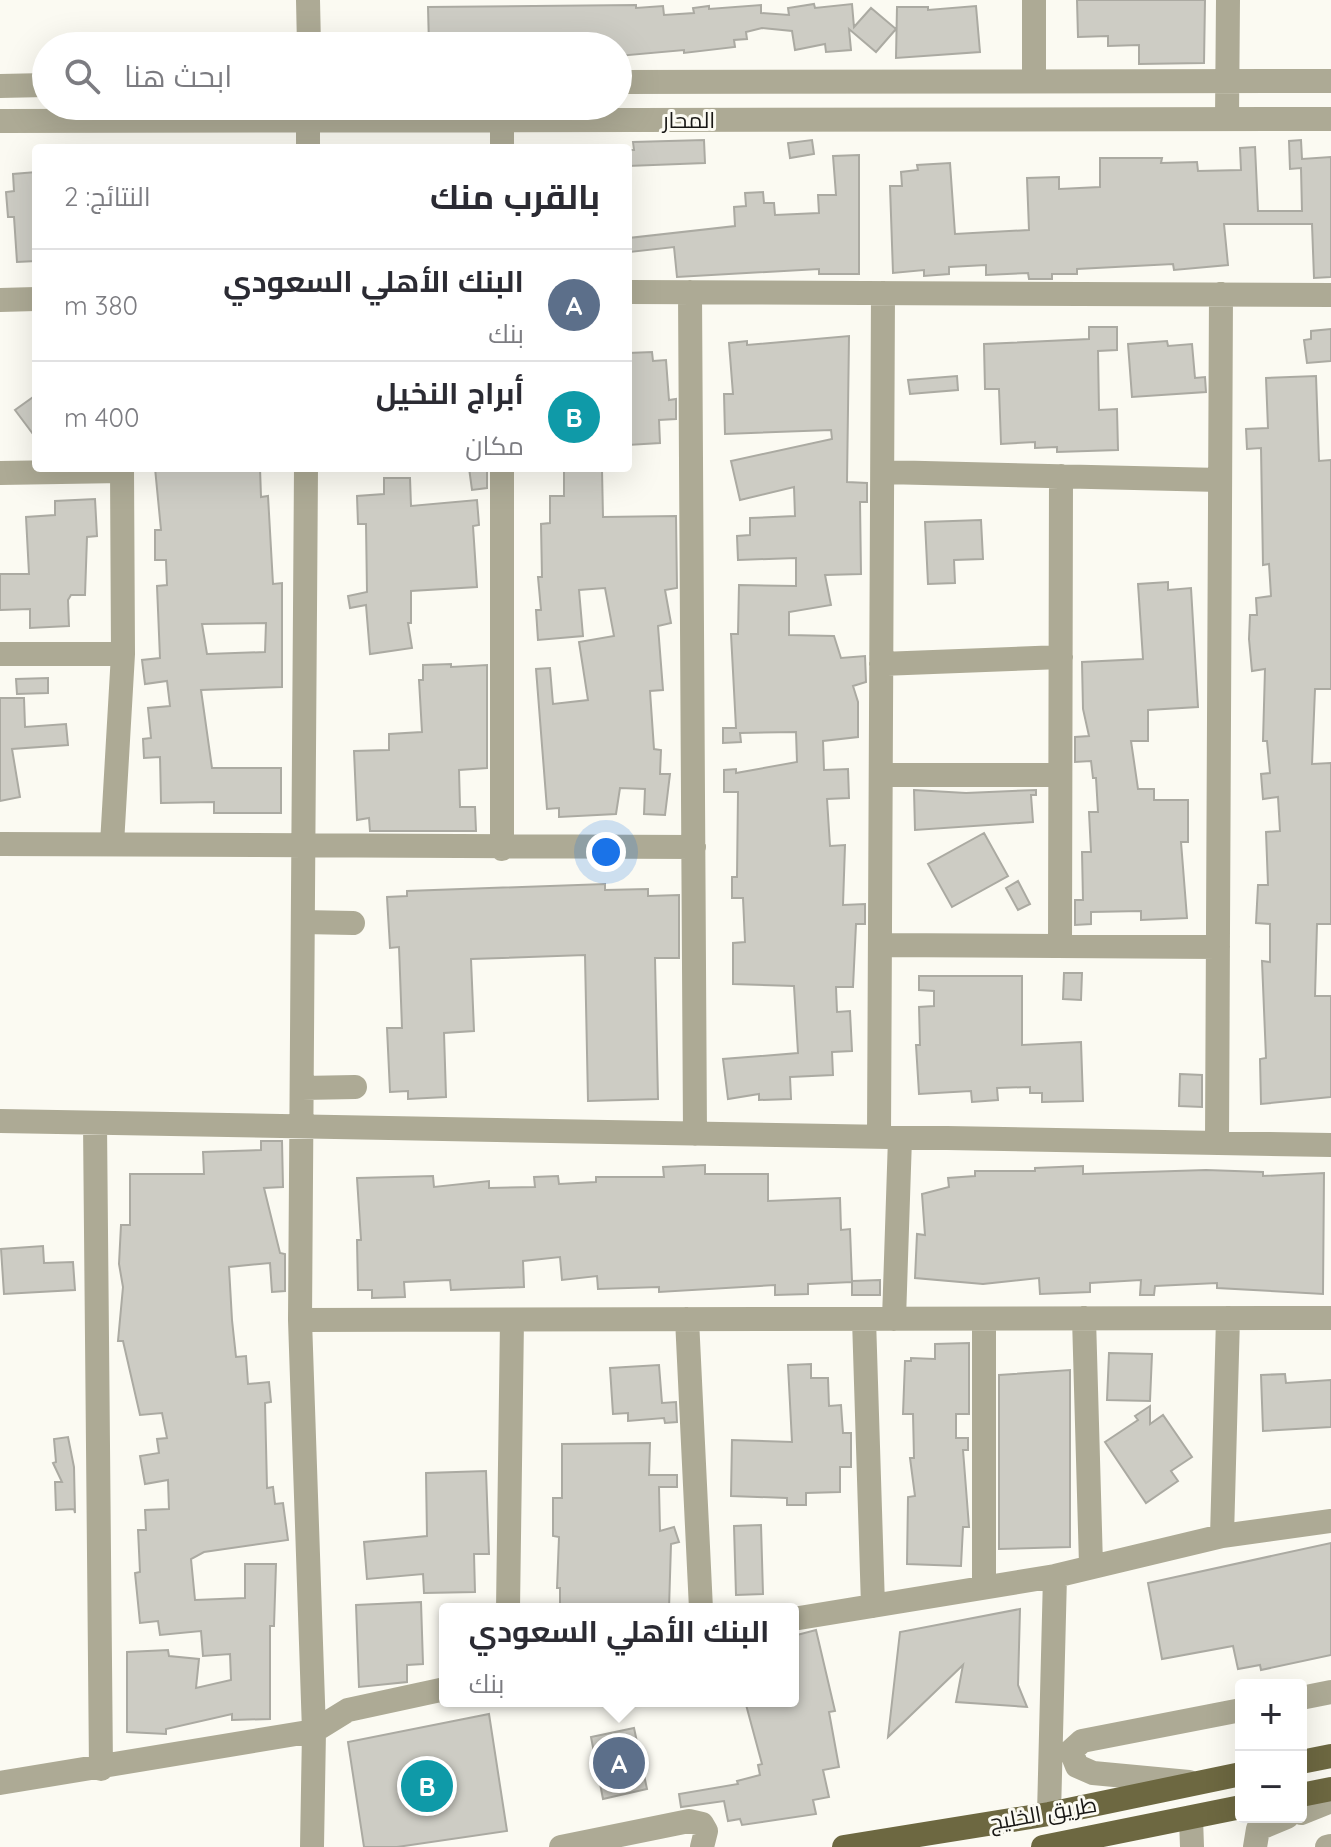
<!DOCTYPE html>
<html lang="ar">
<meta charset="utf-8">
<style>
:root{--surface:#fff;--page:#f2f2f3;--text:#2b2b33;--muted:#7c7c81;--line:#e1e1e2;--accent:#b45309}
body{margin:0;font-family:Quicksand,Cairo,sans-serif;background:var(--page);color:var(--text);direction:rtl}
.controls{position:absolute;right:24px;bottom:24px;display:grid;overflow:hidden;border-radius:8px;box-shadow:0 8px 32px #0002}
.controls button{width:72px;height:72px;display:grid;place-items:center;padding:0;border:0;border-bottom:2px solid var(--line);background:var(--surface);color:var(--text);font:40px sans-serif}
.you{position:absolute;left:606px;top:852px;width:28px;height:28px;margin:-20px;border:6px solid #fff;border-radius:50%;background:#1a73e8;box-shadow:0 0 0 12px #1a73e833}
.badge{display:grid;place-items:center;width:52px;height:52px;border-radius:50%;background:var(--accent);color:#fff;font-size:26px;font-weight:700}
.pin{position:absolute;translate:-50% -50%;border:4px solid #fff;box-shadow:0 2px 8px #0006}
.popup{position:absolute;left:439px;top:1603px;width:360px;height:104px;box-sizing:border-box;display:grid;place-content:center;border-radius:8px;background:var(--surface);filter:drop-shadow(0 2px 6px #0005);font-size:26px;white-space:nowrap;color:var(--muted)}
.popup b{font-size:30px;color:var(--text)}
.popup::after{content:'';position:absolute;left:50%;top:100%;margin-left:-16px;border:16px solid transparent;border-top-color:var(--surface)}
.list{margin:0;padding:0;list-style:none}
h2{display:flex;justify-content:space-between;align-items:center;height:104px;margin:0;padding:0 32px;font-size:34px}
h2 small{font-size:26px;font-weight:400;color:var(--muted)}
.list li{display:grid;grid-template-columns:52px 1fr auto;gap:24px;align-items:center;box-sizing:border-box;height:112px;padding:0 32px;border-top:2px solid var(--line)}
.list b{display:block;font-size:30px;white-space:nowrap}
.list p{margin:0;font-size:26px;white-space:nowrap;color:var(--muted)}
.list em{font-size:26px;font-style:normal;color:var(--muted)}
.icon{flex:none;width:44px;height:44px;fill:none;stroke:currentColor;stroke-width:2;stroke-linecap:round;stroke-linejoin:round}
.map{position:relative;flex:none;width:1331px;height:1847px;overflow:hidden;direction:ltr}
.search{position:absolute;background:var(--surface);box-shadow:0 8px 32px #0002;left:32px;top:32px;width:600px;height:88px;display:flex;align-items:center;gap:20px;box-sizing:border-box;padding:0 28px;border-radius:44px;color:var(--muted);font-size:30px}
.panel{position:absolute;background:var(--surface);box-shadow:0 8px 32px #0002;left:32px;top:144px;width:600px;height:328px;border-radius:8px;direction:rtl}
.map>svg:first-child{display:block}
</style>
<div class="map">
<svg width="1331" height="1847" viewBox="0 0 1331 1847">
<rect width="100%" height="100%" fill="#fbfaf2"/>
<path fill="#cdccc4" stroke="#abaaa2" stroke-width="2" fill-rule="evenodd" d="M1077,0H1205L1204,63L1139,64V45L1108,46V36L1078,37Z
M814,4L815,8L852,4L854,27L871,8L896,29L876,52L849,29L851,50L826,52L825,44L795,50L792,31L762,28L746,32L747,39L734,40L735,47L684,53V50L618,56V46H429L428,7L636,5V8L663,6L664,15L694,13L693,8L709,6V9L761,5V13L789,15L788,8Z
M976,6L980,52L896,58L897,7H928V10Z
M704,140L705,163L628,166V150H634L633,142Z
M812,140L814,154L790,158L788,143Z
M1301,140L1302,159L1331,157V277L1314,278L1312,224H1224L1228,265L1174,270L1173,264L1077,269V274H1052V279H1029L1028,273L986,275V265L949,267V274L924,276V270L893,273L890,186H902L901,172L918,170L917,165L950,163L955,234L1029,230L1027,178L1059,177V189L1100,187V158H1162L1161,163L1197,162L1198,171L1241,170L1240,148L1255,147L1258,211H1302L1301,168L1290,169L1289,141Z
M859,155V274H819V269L677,277L674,247L630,252L629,238L735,226L734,207L746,206L745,193L763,192L764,203H774L775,215L819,213L818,195H836L833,156Z
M36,172V261L17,262L14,217H8L6,192L14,191L13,174Z
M1089,327H1117V350L1098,351L1099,410L1117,409L1118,450L1057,452V447L1035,448V442L1001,444L999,389H985L984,344L1089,339Z
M1331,329V361L1307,363L1304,340L1311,339V331Z
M849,336L847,482L867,483V502H860L861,574L825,575L831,605L789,612V635L834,636L841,658L865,656L866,682L853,686L858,702V737L823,741L824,770L848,769L849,798L827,799L830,846L845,845L843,905L865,904V924H856L853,987H836L837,1012L850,1011L852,1051L832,1052L833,1075L790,1077L791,1099L759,1100V1094L728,1099L723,1059L798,1053L794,986L733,984V943L745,942L743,898H732V877H737L738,792H724V770L736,769V773L797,762L796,732L740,733L741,742L723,743V728H736L731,634H738L739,585L796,586V558L738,560L737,536L750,535V518L795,516L794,487L740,500L731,461L832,439L831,430L725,434L724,394H733L729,343L747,341V345Z
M1167,341L1168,346L1192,344L1195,378L1205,377L1206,392L1132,397L1128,344Z
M652,352L653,361L666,360L669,400L676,399V419L659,420L660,443L628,445V353Z
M957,376L958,390L910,394L908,380Z
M1316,376L1319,461L1331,460V689H1315L1312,764L1331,763V924H1317L1315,996H1331V1097L1261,1104L1260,1059L1266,1058L1262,961L1270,962V924L1256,923L1258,885H1268L1266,832L1280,831L1278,797L1263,799L1261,774L1270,773L1267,741H1263L1265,669L1252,671L1249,639L1250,615H1257L1256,598L1271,596L1269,564L1263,565L1261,448L1247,449L1246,429L1268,428L1266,378Z
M36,395V438L15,410Z
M155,468H260L261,497L268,496L273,584L282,583V687L201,690L212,768H281V813H214V802L161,803L160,757L144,758L143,739L151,738L148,708L170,706L167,681L145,684L142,660L160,658L157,586L167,585L166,560H155V530H161ZM266,623L265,652L207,654L202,624Z
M469,468H487V488L472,490Z
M602,470L603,517L676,516L677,588L665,590L671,623L658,626L663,690L650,691L654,749L661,750L660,774H670L665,815L644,814L645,789L620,788L616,814L559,817V808L547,809L536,669L550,668L553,704L588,700L579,642L614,636L605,588L579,590L583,636L538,640L536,610H541L538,577H542L541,524L550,523V496H564V471Z
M384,478H410L411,506L477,500L479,525L473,526L477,587L411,591V623H408L412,648L370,654L366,605L350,608L348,596L367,592L366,524H358L357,496L384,494Z
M95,499L97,536L87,537L85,595H71L68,600L69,626L30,628V609L0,610V574H29L26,517L55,515V501Z
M981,520L983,559L954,560L955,583L928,584L925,522Z
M1168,582V590L1191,588L1198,707L1148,710V741H1131L1138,789H1154V800H1188V842H1181L1187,918L1141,920V911L1091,912V924L1075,925V900H1083L1082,852H1091L1089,812H1098L1096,778H1093L1091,761L1075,762V737L1089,736L1083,709L1082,662L1143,659L1138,584Z
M451,664V667L487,665V768L459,770L460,807H475L476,831H370L369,818L357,820L354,751L389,750V734L422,732L419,680H423V665Z
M48,678V693L17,694L16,679Z
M0,698H24L25,727L66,724L68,745L12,749L20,797L0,801Z
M914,790L966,793L1036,790V795H1031L1033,822L915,830Z
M984,833L1008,876L952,907L928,864Z
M1018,881L1030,904L1018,910L1006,888Z
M605,884V890L648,889V896L679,895V958H655L658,1099L588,1101L585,955L471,959L474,1031L444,1033L446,1097L408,1099V1091L390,1092L387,1028H402L399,947L390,948L387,897L407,896V891Z
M1064,973H1082L1081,1000L1063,999Z
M919,976H1022V1045L1081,1042L1083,1101L1042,1102V1093H1030V1087L997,1088L998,1100L972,1102L971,1091L919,1094L916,1045H920L919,1007L934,1006V991L919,990Z
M1180,1074L1202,1075V1107L1179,1106Z
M261,1141H282L283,1187L264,1188L280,1253L285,1254V1291L272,1292L270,1263L229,1267L232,1320L236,1357L246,1356L248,1384L269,1382L271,1402L265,1403L267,1488L273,1487L275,1504L283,1503L288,1540L204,1552L191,1559L195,1600L245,1598V1564H276L274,1626H270V1719L232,1720V1714L166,1729V1734L127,1732V1652L168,1650L169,1656L199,1659L196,1688L231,1680L230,1654L203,1656L201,1631L160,1635L158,1621L140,1623L135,1573L140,1572L138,1530H146L145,1510L169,1509L168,1480L145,1484L140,1456L159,1453L157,1439L167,1438L162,1413L140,1415L123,1341H118L123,1287L119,1264L121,1225H130V1174H204L203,1152L261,1150Z
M705,1165V1174H768V1201L840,1198L841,1230L850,1229L852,1281L880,1280V1295H852V1282L808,1284V1294L775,1295V1285L659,1292V1287L598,1289L597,1276L562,1280L560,1257L523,1261L524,1287L451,1290L450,1280L404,1282L405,1297L372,1298V1290H358L357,1240H361L357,1178L433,1176L434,1187L489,1181V1188L535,1187L534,1177L558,1176L559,1184L596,1182V1177H664L663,1167Z
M1083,1166V1174L1206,1170L1263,1172V1176L1324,1173L1323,1294L1217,1288V1283L1155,1286L1154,1295H1140L1141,1280L1090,1283V1292L1040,1294L1039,1278L983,1284L915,1278L917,1234L925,1235L922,1194L949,1187L948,1178L975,1176V1171H1035V1168Z
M43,1246L44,1263L73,1262L75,1290L4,1294L1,1249Z
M969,1343V1414H956V1438H968V1450H963L969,1527H963L961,1566L907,1564L908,1497L915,1496L910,1458H914L913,1414H903L905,1361H911V1358L935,1359V1344Z
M1109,1353L1152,1354L1150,1401L1107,1400Z
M811,1364V1378H828L829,1406L841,1405L843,1433H851V1467H840V1492L806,1493V1505H787V1498L731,1496L732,1440L792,1442L788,1365Z
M659,1365L662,1403L676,1402L677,1422L665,1423L664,1418L628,1421V1413L613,1414L610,1368Z
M1070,1370V1547L999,1549V1375Z
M1285,1374L1286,1383L1331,1380V1427L1263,1431L1261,1375Z
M1150,1406V1424L1163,1415L1192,1457L1171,1471L1178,1481L1146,1503L1105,1442L1138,1420L1135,1416Z
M68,1437L74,1467L75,1513L74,1509L56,1510L55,1482H62L53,1463L56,1462L54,1439Z
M650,1443L649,1475H677V1487H659L660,1531L674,1527L679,1542L671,1544L669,1609H652V1604H623V1609H560V1588H557L559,1537L553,1536V1498H562V1444Z
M486,1471L489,1554H474L475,1592L424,1593L423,1574L367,1579L364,1542L427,1536L426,1473Z
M761,1525L763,1594L736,1595L734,1526Z
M1331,1543V1655L1261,1670L1260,1665L1238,1669L1233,1646L1162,1659L1148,1583Z
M421,1602L423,1664L407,1665V1682L359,1687L356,1605Z
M1020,1609L1018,1685L1027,1707L956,1702L963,1665L888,1737L900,1632Z
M816,1630L835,1711L829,1712L839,1767L823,1770L829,1797L813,1800L816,1814L742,1825L740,1819L728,1821L724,1801L681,1807L679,1794L738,1784L737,1781L760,1775L758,1765L762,1764L745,1701H793V1636Z
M489,1714L507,1831L397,1847H364L348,1742Z
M634,1728L647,1789L603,1799L591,1737Z"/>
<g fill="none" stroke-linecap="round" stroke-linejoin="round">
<path stroke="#adaa95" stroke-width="24" d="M308,0L309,46
M1034,81V0
M618,82L1331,81
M0,86L46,85
M1227,119L1228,0
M502,120V148
M0,121L1331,119
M308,148V106
M628,292L1331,295
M690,292L695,1134
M0,300L36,299
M306,468L300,1320L314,1731L312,1847
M502,468V849
M883,472L1220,480
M0,473L122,471
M0,654H123
M881,664L1061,657
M881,775H1060
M0,844L694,847
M112,844L123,654L122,468
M303,922L353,923
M880,945L1218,947
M1060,946L1061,476
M302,1088L355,1087
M0,1121L1331,1145
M95,1123L101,1769
M879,1137L883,293
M1217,1143L1221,294
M1084,1318L1091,1565
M687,1319L701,1609
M864,1319L873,1606
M894,1319L900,1138
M984,1319V1586
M300,1320L1331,1318
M1222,1536L1228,1318
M508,1609L512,1320
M793,1619L1055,1576L1222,1536L1331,1521
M1301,1698L1331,1692
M1189,1782L1093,1773L1077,1766L1071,1751L1082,1741L1241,1710
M0,1783L314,1731L348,1710L445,1689
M1301,1813L1331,1801
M1049,1814L1055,1576
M1191,1818L1192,1847
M561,1847L689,1821L702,1824L706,1831L702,1847
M1255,1847L1258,1829L1287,1817
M1327,1847L1331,1846"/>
<path stroke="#6d6841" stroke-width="24" d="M1301,1762L1331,1756
M1301,1795L1331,1789
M844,1847L1049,1814L1241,1774
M1043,1847L1241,1807"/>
</g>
<g text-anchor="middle" stroke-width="6" stroke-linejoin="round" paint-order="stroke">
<g font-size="22" fill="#181715" stroke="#fbfaf2">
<text x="689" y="128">المحار</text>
<text transform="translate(1043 1813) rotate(-10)" y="8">طريق الخليج</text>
</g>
</g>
</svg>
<div class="controls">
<button>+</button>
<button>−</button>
</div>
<div class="you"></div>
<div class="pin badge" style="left:619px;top:1763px;background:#5c6f8a">A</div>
<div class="popup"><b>البنك الأهلي السعودي</b>بنك</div>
<div class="pin badge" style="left:427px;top:1786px;background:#0f9aa8">B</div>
<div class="search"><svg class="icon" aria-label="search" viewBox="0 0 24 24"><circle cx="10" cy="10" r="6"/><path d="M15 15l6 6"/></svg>ابحث هنا</div>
<section class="panel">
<h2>بالقرب منك<small>النتائج: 2</small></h2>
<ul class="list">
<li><span class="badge" style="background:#5c6f8a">A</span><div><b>البنك الأهلي السعودي</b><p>بنك</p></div><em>380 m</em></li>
<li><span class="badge" style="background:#0f9aa8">B</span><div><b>أبراج النخيل</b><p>مكان</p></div><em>400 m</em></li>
</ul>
</section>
</div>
